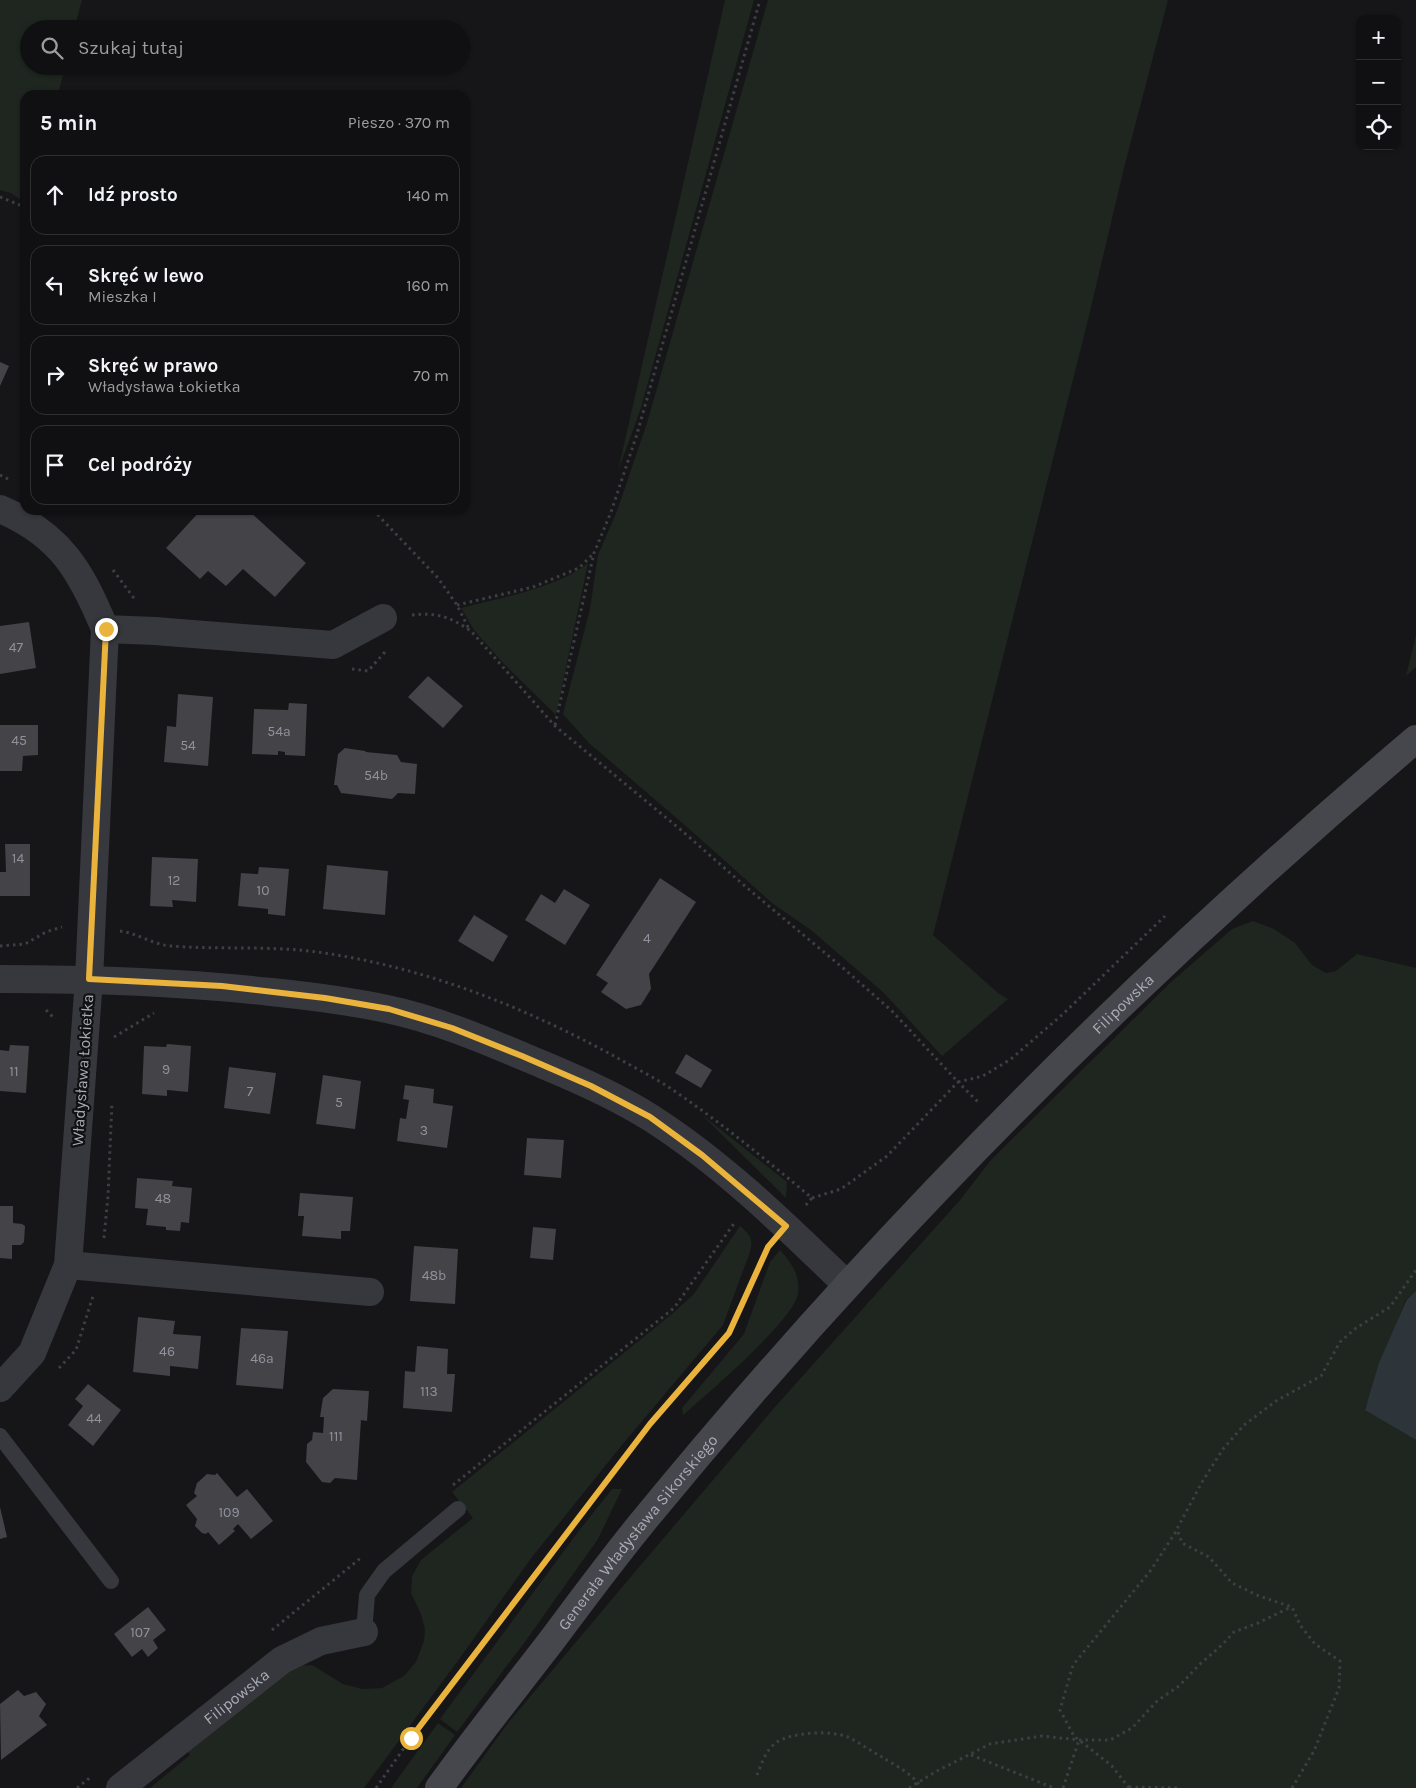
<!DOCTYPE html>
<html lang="pl">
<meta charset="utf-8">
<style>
:root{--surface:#101012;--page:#1e1e20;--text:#f1f3f6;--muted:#9c9d9f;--line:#303032}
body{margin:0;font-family:Karla,sans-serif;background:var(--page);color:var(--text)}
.controls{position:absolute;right:15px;top:15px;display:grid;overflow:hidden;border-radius:10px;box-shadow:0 1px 4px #0004}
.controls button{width:45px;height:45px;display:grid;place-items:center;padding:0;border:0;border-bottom:1px solid var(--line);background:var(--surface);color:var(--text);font:25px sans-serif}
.stop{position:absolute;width:15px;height:15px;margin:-11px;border:4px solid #eab33c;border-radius:50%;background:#fff}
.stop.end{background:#eab33c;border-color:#fff;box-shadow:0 1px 5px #0008}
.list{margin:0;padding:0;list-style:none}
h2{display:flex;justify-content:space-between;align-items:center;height:65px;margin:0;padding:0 20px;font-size:21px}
h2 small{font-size:16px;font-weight:400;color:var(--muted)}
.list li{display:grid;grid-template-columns:32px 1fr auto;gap:15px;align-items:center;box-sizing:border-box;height:80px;margin:0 10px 10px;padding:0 10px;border:1px solid var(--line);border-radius:15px}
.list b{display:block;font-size:19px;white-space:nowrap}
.list p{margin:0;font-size:16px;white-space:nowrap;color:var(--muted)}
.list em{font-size:16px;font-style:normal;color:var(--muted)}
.icon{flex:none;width:28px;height:28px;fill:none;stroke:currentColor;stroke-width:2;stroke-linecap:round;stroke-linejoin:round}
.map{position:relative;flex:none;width:1416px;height:1788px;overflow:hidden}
.search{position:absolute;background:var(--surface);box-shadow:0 1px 4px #0004;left:20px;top:20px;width:450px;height:55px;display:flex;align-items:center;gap:12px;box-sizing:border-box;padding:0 18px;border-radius:28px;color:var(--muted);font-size:19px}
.panel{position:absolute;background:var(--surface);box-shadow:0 1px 4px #0004;left:20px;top:90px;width:450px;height:425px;border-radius:15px}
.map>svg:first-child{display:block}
</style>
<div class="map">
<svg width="1416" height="1788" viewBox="0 0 1416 1788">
<rect width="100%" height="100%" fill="#161618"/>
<path fill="#1e261f" d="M0,0H82L74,29H29V66H65L58,95H25V203L11,193L0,190Z
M725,0H754L641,408L618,471Z
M768,0H1168L1124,168L1088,320L933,935L998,993L1008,999L942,1056L884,993L811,930L772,903L687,827L589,743L563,714L590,609L598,555L617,511L647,423Z
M588,563L556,715L503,663L474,630L461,608C499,598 558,588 588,563Z
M1416,635V667L1406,676Z
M1253,921L1274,929L1295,943L1312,965L1326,973L1336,971L1357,954L1416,968V1291L1406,1299L1365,1409L1416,1440V1788H461L508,1723L634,1573L775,1407L960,1200L991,1160L1170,983L1232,929Z
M701,1114L787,1182L786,1198Z
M740,1226C751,1236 753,1238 750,1252L723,1325L622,1445L532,1557L457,1662L364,1788H150L190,1755L186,1750L290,1666L312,1665L343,1684L362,1689L382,1688L404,1676L416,1662L424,1641L425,1629L421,1614L411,1593L412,1576L421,1560L473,1518L452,1492L672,1314L694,1294Z
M780,1250C791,1262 801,1276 798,1294C793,1321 707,1394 683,1415L682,1408L744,1334L770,1262Z
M612,1489H622L598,1539L527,1639L457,1732L440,1719L578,1532Z
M438,1723L455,1735L417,1788H391Z"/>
<path fill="#2d353b" d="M1416,1291V1440L1365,1410L1379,1363L1407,1299Z"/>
<path fill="#434348" d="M0,362L9,366L0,386Z
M25,402V412L20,408Z
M201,510H248L306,563L275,597L243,569L226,586L208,571L200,579L166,548Z
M29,622L36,668L0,674V626Z
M428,676L463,706L443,728L408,697Z
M178,694L213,697L208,766L164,762L167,726L176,727Z
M289,703L307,704L305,756L285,755V752L278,751V755L252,754L254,709L288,710Z
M0,725H38V755L23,756L22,771H0Z
M345,748L365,751L366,752L397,755L401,762L417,764L415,794L398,793L392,799L341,793L337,785H334L338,754Z
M5,844H30V896H0V872H6Z
M152,857L198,859L196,902L172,900L173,907L150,906Z
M327,865L388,871L385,915L323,909Z
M259,867L289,869L285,916L268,914V909L238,906L241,873L258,874Z
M660,878L696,902L649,974L651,989L641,1005L626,1009L601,992L608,983L596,975Z
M564,889L590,905L565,945L525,920L541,894L555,903Z
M474,915L508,936L493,962L458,941Z
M167,1044L191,1046L188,1092L167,1090V1096L142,1094L144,1046L166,1047Z
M10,1045L29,1046L26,1093L0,1091V1050L9,1051Z
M686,1054L712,1070L701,1088L675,1073Z
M229,1067L276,1073L270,1114L224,1108Z
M323,1075L361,1081L355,1129L316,1124Z
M405,1085L434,1089L433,1103L453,1106L447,1148L397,1141L400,1118L406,1119L409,1100L403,1099Z
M527,1138L564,1140L561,1178L524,1175Z
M137,1178L173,1181L172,1186L192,1188L189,1223L181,1222L180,1231L166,1230V1227L146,1225L148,1209L135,1208Z
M300,1193L353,1197L350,1231H341V1239L302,1236L304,1216H298Z
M0,1206H13V1223L22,1224L25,1226L24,1242L21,1245H12V1259L0,1258Z
M533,1227L556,1229L553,1260L530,1258Z
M414,1246L458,1249L455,1304L410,1301Z
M138,1317L175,1321L173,1334L201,1336L198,1369L170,1366V1376L133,1372Z
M241,1328L288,1331L283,1389L236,1385Z
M417,1346L448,1349L447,1374H455L452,1412L403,1408L405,1371L415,1372Z
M88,1384L121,1410L93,1446L68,1425L83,1406L75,1399Z
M333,1389L369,1391L367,1421L361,1420L357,1480L335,1478L330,1483L322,1482L306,1462L307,1444L312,1440L313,1432L323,1433L324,1417H320L323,1398Z
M217,1473L237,1497L247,1489L273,1521L251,1539L238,1524L233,1529L235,1531L219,1545L208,1532L206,1534L202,1533L195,1526L197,1519L186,1505L197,1496L194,1493L197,1483L207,1474L215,1475Z
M0,1507L7,1537L0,1539Z
M148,1607L166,1630L153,1640L158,1648L148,1657L142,1649L132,1657L114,1634Z
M18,1690L24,1696L36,1692L46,1704L39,1716L47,1725L1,1760L0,1704Z"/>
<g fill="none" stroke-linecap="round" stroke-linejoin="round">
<path stroke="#3d3f44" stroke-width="3" stroke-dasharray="2.5 4" stroke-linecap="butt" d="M0,197L25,207
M0,475L8,479
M373,510L438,578L457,605L470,631
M113,570L136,601
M457,605L533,587L579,568L594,553
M412,615C437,612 450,617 471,631L555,726L681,830L746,887L843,968L892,1011L958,1082L983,1076L1011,1059L1063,1014L1165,916
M352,669L368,671L385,652
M555,725L594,553L611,512L637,434L760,0
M120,931C137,933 154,945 171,946C222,950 273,945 324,953C426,968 524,1007 614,1056C631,1066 650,1075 667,1086C718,1120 765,1159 812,1198L805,1206
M0,946L25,944L46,932L62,927
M46,1010L55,1019
M114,1037L154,1013
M812,1198L841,1189L887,1156L958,1082L979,1103
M104,1238L108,1196L112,1102
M59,1368L76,1350L93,1296
M453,1485L674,1308L735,1222
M272,1630L362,1557
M971,1755L1054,1788
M757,1775C761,1765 766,1749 777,1742C793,1732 831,1730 848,1737C860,1743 871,1751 882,1757C894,1765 914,1774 921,1788
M1129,1787L1181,1788
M77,1788L92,1776
M376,1788L411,1738L650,1424L729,1333L767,1250
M909,1788L937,1771L990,1744L1042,1736L1079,1740H1110L1132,1728L1157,1701L1179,1686L1199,1665L1223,1644L1234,1632L1258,1623L1291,1607
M1063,1788L1079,1740
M1129,1788L1112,1766L1074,1736L1060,1710L1073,1665L1151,1570L1177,1530
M1292,1788L1314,1751L1339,1688L1340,1661L1315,1644L1300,1625L1292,1607L1259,1596L1232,1583L1209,1557L1182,1543L1177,1529L1202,1482L1223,1449L1244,1425L1276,1401L1321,1376L1340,1342L1356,1328L1390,1307L1416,1270"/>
<path stroke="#37383d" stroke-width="16" d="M0,1436L111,1581
M364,1632L367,1595L384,1571L458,1509"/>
<g stroke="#37383d" stroke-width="28">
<path d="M0,509C61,535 81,571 105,629L89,979L68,1265L32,1353L0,1388"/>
<path d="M105,629L155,631L333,645L383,618"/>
<path d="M68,1265L370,1292"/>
<path id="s1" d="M120,1788L282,1660L321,1641L364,1632"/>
</g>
<path stroke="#37383d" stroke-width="28" d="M0,979C91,979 181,982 271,992C310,996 349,1001 387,1009C440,1020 496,1045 546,1066C582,1081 618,1097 651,1118C723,1164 786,1226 847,1285"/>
<path stroke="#45474d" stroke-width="28" id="s2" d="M439,1788C474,1739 512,1692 549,1644C579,1604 609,1563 641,1524C874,1239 1135,977 1416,739"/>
</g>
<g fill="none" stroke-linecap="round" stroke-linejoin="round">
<path stroke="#eab33c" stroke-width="6" d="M106,629L89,979L222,986L325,998L389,1009L452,1028L522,1056L591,1086L650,1117L702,1155L786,1226L768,1247L729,1333L650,1424L411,1738"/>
</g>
<g text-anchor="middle" stroke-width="4.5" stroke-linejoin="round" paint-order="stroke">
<g font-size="14" fill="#90929b">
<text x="16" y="652">47</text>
<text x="279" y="736">54a</text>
<text x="19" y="745">45</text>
<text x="188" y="750">54</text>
<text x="376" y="780">54b</text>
<text x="18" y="863">14</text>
<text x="174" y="885">12</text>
<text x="263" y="895">10</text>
<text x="647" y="943">4</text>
<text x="166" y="1074">9</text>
<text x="14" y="1076">11</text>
<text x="250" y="1096">7</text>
<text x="339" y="1107">5</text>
<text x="424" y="1135">3</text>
<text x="163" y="1203">48</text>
<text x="434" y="1280">48b</text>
<text x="167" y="1356">46</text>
<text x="262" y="1363">46a</text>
<text x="429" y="1396">113</text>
<text x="94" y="1423">44</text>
<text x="336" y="1441">111</text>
<text x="229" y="1517">109</text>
<text x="140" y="1637">107</text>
</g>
<g font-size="16" fill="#a9adb7" stroke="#111113">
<text dy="6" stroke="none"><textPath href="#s2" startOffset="1042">Filipowska</textPath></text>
<text transform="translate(82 1070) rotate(-86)" y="6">Władysława Łokietka</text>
<text dy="6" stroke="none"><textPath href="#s2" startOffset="324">Generała Władysława Sikorskiego</textPath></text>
<text dy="6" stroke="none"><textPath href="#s1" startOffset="148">Filipowska</textPath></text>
</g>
</g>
</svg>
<div class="controls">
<button>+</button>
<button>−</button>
<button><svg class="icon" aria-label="locate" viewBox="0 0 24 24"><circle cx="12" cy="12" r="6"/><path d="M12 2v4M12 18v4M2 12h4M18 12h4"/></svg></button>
</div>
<div class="stop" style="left:411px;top:1738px"></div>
<div class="stop end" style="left:106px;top:629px"></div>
<div class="search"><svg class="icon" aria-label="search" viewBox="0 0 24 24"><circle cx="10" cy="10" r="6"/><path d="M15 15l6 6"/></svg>Szukaj tutaj</div>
<section class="panel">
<h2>5 min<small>Pieszo · 370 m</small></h2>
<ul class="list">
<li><svg class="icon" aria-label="ahead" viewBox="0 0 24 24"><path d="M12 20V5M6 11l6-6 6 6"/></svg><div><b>Idź prosto</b></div><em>140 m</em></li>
<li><svg class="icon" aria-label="left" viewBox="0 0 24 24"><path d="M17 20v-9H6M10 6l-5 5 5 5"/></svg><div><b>Skręć w lewo</b><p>Mieszka I</p></div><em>160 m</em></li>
<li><svg class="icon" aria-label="right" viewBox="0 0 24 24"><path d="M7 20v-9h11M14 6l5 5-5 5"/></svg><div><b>Skręć w prawo</b><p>Władysława Łokietka</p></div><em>70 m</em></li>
<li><svg class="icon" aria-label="arrive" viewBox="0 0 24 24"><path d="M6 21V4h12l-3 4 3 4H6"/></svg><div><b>Cel podróży</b></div></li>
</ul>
</section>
</div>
